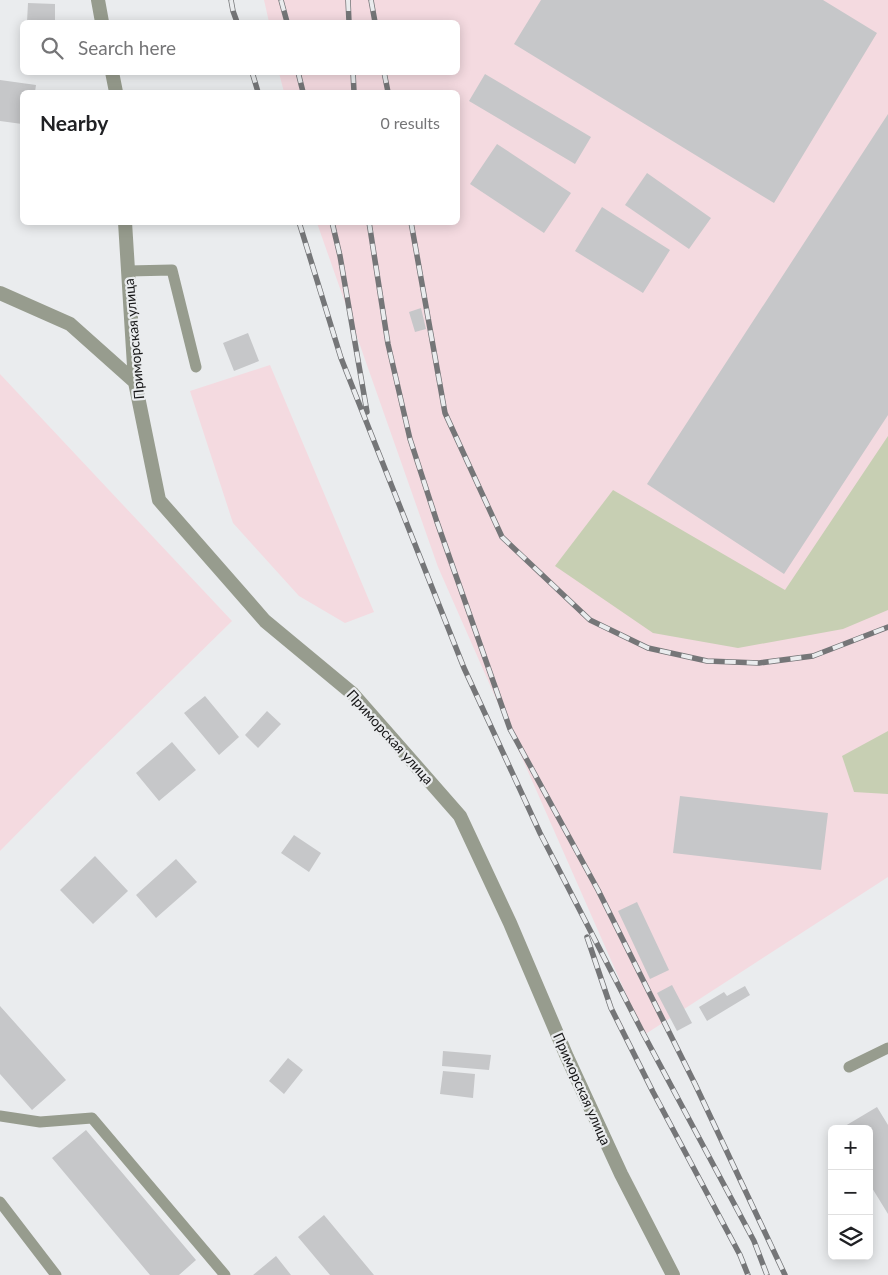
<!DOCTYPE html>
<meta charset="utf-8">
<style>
:root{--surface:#fff;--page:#f2f2f2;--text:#202124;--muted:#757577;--line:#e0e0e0}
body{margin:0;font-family:Lato,sans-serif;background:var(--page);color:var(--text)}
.controls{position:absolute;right:15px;bottom:15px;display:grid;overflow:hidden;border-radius:8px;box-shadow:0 2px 12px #0003}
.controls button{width:45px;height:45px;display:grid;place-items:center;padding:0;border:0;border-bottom:1px solid var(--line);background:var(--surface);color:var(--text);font:25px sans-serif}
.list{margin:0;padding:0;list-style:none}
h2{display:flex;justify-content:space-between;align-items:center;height:65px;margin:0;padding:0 20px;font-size:21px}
h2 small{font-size:16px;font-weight:400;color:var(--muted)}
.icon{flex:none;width:28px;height:28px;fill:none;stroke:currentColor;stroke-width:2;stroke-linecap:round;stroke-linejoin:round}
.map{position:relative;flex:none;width:888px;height:1275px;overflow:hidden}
.search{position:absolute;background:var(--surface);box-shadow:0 2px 12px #0003;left:20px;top:20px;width:440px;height:55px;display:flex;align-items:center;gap:12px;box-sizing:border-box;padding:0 18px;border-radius:8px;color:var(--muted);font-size:19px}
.panel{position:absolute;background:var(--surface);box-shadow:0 2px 12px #0003;left:20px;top:90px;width:440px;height:135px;border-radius:8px}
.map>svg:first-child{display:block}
</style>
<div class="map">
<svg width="888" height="1275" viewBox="0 0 888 1275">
<rect width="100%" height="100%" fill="#eaecee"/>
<path fill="#f4dae0" d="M264,0H888V877L644,1035L438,567L317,223L458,222V92H284L279,73L458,72V22H269Z
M270,365L374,612L345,623L299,596L233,523L190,391Z
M0,374L232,621L82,768L0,851Z"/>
<path fill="#c7cfb3" d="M888,436V610L843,629L738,648L653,633L555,566L613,490L785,590Z
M888,731V794L854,792L842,756Z"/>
<path fill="#c6c7c9" d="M541,0H823L877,33L774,203L514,44Z
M28,3L55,4V22H27Z
M485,74L591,137L575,164L469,101Z
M0,80L36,85L35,92H22V124L0,121Z
M888,114V415L784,574L647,484Z
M497,144L571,193L544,233L470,184Z
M647,173L711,218L689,249L625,205Z
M602,207L670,250L643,293L575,251Z
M421,308L426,329L415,332L409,312Z
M248,333L259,361L234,371L223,343Z
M205,696L239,737L219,755L184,713Z
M267,711L281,724L258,748L245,735Z
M172,742L196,770L159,801L136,773Z
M680,796L828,813L821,870L673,853Z
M294,835L321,853L309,872L281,853Z
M95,856L128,891L93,924L60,890Z
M176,859L197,882L156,918L136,895Z
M637,902L669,970L650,979L618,911Z
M672,985L692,1023L677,1031L657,993Z
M745,986L750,995L707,1021L699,1007L724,992L727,996Z
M0,1006L66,1080L32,1110L0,1074Z
M443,1051L491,1055L489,1070L442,1066Z
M288,1058L303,1070L284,1094L269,1081Z
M443,1071L475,1074L473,1098L440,1094Z
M877,1107L888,1125V1214L869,1183V1129H840Z
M86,1130L196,1260L179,1275H150L52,1158Z
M324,1215L374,1275H330L298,1237Z
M276,1256L291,1275H253Z"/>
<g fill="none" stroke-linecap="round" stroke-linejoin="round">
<path stroke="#979c8e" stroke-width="11" d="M128,271L172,270L196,367
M849,1067L888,1048
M0,1116L40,1122L92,1118L225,1275
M0,1202L56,1275"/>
<path stroke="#979c8e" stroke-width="14" d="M98,0L102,22
M112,72L116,92
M125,222L135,382L159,500L265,621L353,694L460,816L510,923L567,1057L621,1174L673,1275
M0,293L70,324L135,382"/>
<g stroke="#757678" stroke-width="5.5">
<path id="rail" d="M231,0L233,11L237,22
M281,0L287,22
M348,0L349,22
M371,0L375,22
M252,72L258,92
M298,72L303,92
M353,72L354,92
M384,72L388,92
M299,222L341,358L464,668L540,833L644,1035L754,1241L767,1275
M332,222L340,256L367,412
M369,222L388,344L410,439L437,522L510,729L598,890L695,1084L785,1275
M411,222L445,413L502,537L590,620L648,648L707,661L759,663L813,656L888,627
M587,937L611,1008L653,1092L740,1255L748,1275"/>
</g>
<use href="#rail" stroke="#eaecee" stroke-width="4" stroke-dasharray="11" stroke-linecap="butt"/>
</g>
<g text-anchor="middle" stroke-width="4.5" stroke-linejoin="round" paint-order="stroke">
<g font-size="14" fill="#171718" stroke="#eaecee">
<text transform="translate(134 339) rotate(-95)" y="5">Приморская улица</text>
<text transform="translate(390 737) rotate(48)" y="5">Приморская улица</text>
<text transform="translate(582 1089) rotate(66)" y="5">Приморская улица</text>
</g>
</g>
</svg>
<div class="controls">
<button>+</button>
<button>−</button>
<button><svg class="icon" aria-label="layers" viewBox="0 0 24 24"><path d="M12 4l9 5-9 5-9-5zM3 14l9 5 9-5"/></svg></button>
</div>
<div class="search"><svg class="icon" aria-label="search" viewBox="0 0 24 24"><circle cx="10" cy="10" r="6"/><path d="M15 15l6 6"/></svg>Search here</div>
<section class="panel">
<h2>Nearby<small>0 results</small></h2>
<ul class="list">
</ul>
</section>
</div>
